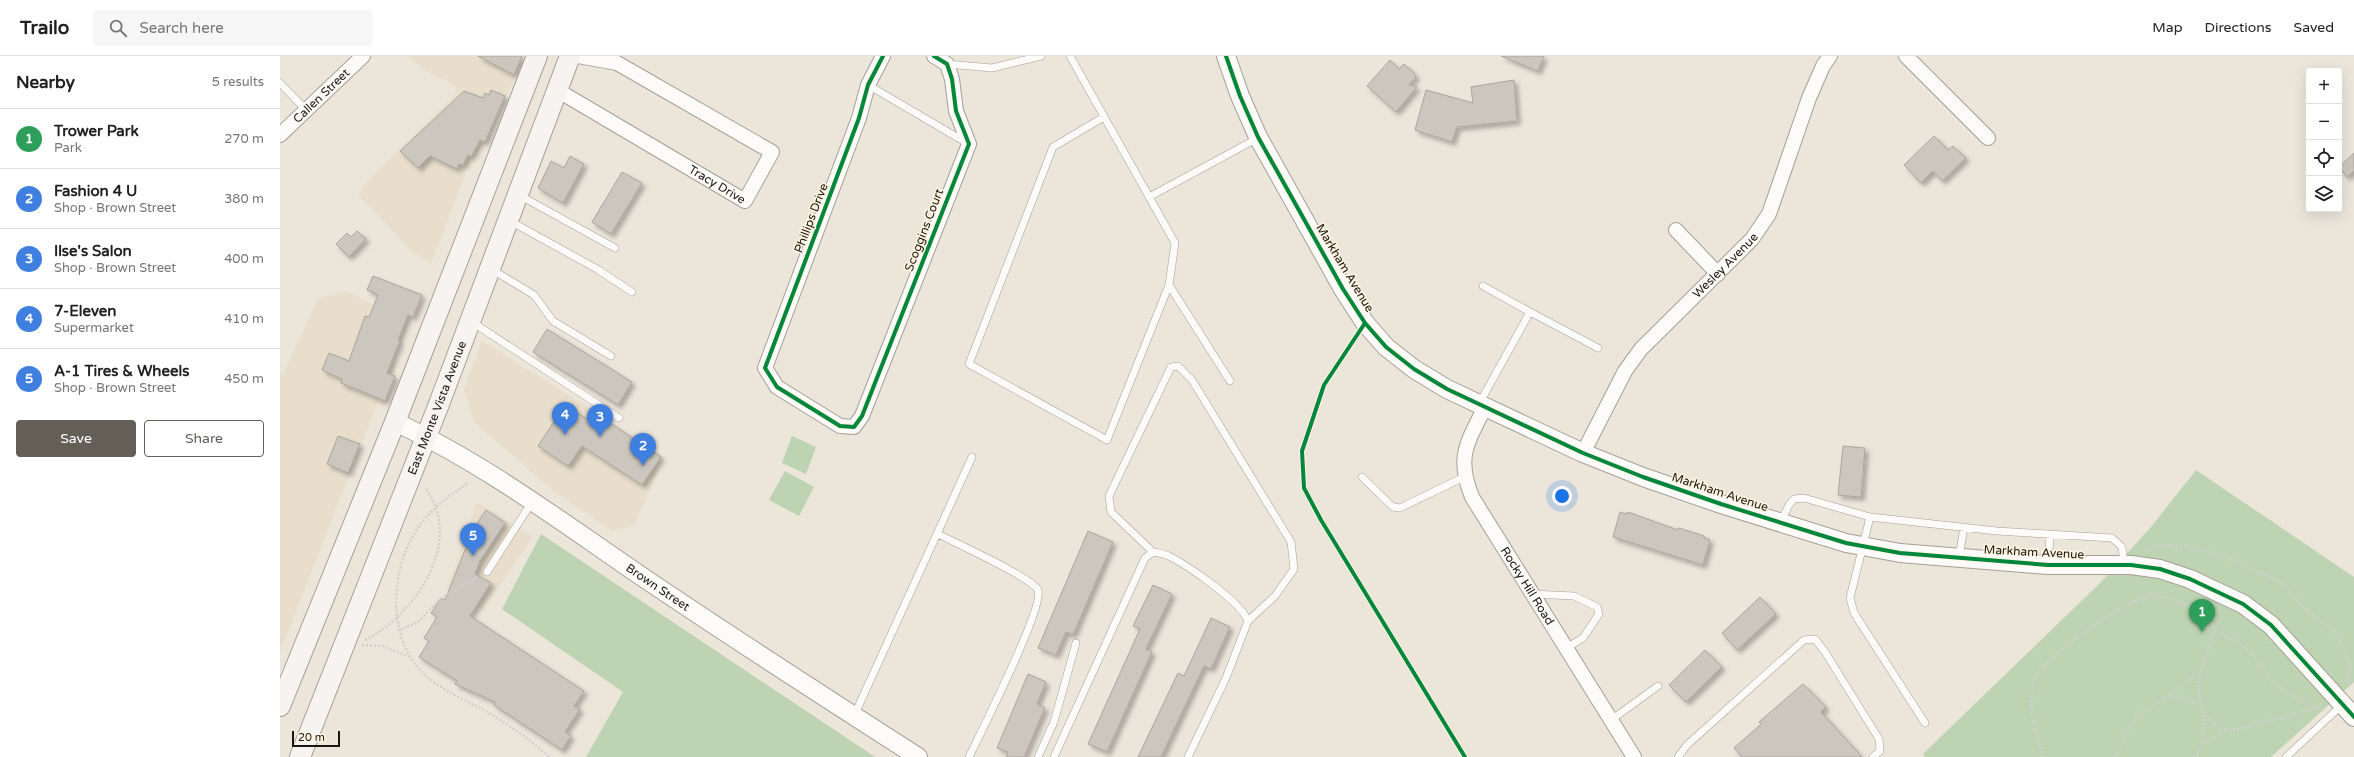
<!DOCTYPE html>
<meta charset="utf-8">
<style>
:root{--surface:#fff;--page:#f6f6f6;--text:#222;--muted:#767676;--line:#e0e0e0;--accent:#635f57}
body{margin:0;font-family:"Varela Round",sans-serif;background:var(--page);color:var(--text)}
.controls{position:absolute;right:12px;top:12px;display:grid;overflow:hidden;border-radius:4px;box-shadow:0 4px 16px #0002}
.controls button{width:36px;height:36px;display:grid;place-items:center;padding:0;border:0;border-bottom:1px solid var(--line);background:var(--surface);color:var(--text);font:20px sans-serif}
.scale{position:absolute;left:12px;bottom:10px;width:48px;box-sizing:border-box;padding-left:4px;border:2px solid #1a1710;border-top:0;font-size:11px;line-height:14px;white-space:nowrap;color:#1a1710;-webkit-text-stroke:3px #fff4e1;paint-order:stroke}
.you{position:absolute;left:1282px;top:440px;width:14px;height:14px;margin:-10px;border:3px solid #fff;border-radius:50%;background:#1a73e8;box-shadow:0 0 0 6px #1a73e833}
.badge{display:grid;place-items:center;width:26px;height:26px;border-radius:50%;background:var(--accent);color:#fff;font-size:13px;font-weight:700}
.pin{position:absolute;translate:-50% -33px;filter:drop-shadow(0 1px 2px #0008)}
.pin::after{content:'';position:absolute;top:21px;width:14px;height:12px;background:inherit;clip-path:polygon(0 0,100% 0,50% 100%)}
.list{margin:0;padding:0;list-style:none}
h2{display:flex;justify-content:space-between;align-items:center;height:52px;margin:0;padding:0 16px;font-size:17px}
h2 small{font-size:13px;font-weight:400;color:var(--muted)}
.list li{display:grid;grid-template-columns:26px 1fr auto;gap:12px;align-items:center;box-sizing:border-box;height:60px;padding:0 16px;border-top:1px solid var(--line)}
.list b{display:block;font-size:15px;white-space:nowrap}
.list p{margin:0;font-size:13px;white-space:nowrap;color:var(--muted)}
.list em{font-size:13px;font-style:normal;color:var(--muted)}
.actions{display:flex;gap:8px;padding:12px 16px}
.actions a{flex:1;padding:9px 0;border:1px solid var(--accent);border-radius:4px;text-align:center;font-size:14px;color:var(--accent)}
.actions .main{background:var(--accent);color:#fff}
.icon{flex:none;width:22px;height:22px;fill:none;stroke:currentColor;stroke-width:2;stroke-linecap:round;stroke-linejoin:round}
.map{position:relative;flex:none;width:2074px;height:701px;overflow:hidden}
header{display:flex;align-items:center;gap:24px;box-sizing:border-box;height:56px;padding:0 20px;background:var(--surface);border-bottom:1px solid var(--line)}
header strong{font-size:19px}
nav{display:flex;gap:22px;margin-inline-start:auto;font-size:14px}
.search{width:280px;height:36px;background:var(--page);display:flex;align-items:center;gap:10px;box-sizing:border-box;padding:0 14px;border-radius:4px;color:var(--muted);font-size:15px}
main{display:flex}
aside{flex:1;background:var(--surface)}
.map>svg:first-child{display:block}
</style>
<header>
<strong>Trailo</strong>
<div class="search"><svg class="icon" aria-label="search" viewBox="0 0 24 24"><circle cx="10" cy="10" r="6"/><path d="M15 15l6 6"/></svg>Search here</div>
<nav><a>Map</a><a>Directions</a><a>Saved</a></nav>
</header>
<main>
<aside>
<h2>Nearby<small>5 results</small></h2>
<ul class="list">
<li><span class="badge" style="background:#2e9e5b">1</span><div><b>Trower Park</b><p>Park</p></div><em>270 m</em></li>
<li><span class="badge" style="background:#3f7fe0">2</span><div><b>Fashion 4 U</b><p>Shop · Brown Street</p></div><em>380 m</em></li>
<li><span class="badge" style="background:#3f7fe0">3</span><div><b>Ilse's Salon</b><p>Shop · Brown Street</p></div><em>400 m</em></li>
<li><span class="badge" style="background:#3f7fe0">4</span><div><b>7-Eleven</b><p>Supermarket</p></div><em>410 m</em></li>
<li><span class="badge" style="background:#3f7fe0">5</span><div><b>A-1 Tires &amp; Wheels</b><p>Shop · Brown Street</p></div><em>450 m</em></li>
</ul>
<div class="actions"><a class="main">Save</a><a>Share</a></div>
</aside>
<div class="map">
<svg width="2074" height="701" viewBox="0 0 2074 701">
<defs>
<filter id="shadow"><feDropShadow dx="3.5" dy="3.5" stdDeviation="2" flood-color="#0004"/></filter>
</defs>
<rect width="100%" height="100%" fill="#ebe5da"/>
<path fill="#e8decb" d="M129,0H244L206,87L202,90L186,116L151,208L133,196L78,139L83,131L118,94L175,39L177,31L144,14Z
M65,235L129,266L115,303V321L105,351L97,348L0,596V317L3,319L38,243Z
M202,285L319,358L384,401L354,469L333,475L276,437L194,366L184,333Z
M197,446L253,480L203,554L167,532Z"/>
<path fill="#bdd3b2" d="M512,380L536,391L526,418L502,407Z
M1916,414L2074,521V626L1991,701H1645L1643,698L1821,526L1871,471Z
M505,415L534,431L519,460L489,444Z
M261,478L595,701H306L343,636L222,553Z"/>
<path fill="#ccc7be" stroke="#aaa59d" filter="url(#shadow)" d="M198,0H242L234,19Z
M1221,0H1264L1258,15Z
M1110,4L1119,13L1124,8L1133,16L1136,21L1129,29L1137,31L1116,56L1087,30Z
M1234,24L1237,65L1177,71L1172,86L1135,74L1146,34L1193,47L1191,31Z
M211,34L225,40L205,86L200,84L191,101L188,99L183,109L179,108L177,113L150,100L138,112L120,95L184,35L203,42L205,37L209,39Z
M1654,80L1668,94L1673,90L1686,102L1662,125L1653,115L1641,127L1624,109Z
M2074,97V115L2067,121L2059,111Z
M290,100L304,108L283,147L258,132L271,105L284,112Z
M342,116L362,127L331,178L312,166Z
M77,175L86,183L69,201L56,188L67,177L71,181Z
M93,220L142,239L133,261L128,259L118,284L120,285L107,317L115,320L105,345L61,327L62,323L42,314L49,297L69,305L85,260L89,261L98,239L87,234Z
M267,273L352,326L338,349L253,296Z
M285,349L316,369L321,361L381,401L362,429L302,390L288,410L258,390Z
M58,380L80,388L68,417L47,408Z
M1563,390L1585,392L1581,441L1558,439Z
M206,454L225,467L200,505L195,518L211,527L190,560L304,635L294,650L300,653L285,676L291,680L282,694L214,649L215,646L175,628L177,625L139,601L149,585L144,582L157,561L151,557L161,542L165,544L185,494L199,471L196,469Z
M1340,456L1347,458L1348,456L1398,474L1399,472L1424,480V482L1430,484L1423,509L1333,481Z
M808,475L833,486L793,579L786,576L776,599L758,592Z
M873,529L892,538L866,593L872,596L827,696L808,688L860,573L853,570Z
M1480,541L1496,558L1457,594L1442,577Z
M931,562L950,571L931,613L924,610L881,701H858L898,617L904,620Z
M1425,594L1442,611L1406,646L1389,629Z
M748,618L766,626L757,648L765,652L744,701H726L728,696L717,692Z
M1523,628L1546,651L1541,656L1582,701H1462L1454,692L1481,668L1479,666Z"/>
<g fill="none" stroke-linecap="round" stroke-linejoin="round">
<g stroke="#a5a097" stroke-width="8">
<path id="service" d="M790,0L895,187L889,229L950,325
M667,8L712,12L761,0
M0,27L26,54
M588,29L687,87
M824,61L773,91L689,308L827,384L889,229
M239,139L335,192
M869,141L978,82
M230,165L317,213L352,236
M211,213L254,239L273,265L331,300
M1203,230L1250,256
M192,266L339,362
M1199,348L1250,256L1318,292
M1082,421L1113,451L1120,452L1184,421
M1590,461L1570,542L1574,557L1645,667
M1500,467L1509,449L1514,443L1524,442L1590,461L1717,475L1832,482L1842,491L1844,508
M658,478C673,486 753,522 758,534C765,550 700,678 689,701
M873,496L831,456L829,440L891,311L898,310L912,324L1011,486L1014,513L995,540L968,565
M1679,501L1684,471
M1768,509L1770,479
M207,516L252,446
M1253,538L1294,540L1317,551L1319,558L1303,582L1286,592
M574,660L692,401
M1331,664L1378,630
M758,701L774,666L796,587
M774,701L865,502L873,496C879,497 886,498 891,501C911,512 960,545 968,565L946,622L908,701
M1398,701L1407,689L1524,584L1535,583L1545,596L1599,683L1600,695L1593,701
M2006,701L2062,649"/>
</g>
<g stroke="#a5a097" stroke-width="16">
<g id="minor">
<path d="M603,0L588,29L579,62L485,312L497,331L560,370L574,371L582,360L689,88L676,55L672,23L667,8L654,0"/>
<path d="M1626,0L1708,82"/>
<path id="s1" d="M277,34L465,145L492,96L337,7L298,0"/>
<path id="s2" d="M0,79L83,0"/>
<path d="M1396,174L1438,218"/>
<path id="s3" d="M1205,351C1187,387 1176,401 1192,441L1354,701"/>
<path id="s4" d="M1303,397L1345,315L1361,293L1472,183L1489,158L1529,42L1543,10L1550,0"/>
</g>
</g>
<g stroke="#a5a097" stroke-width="20">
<g id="tertiary">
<path d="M946,0L960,40L978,81L1063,233L1085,267L1106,291L1134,313L1167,333L1303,397L1363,421L1441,448L1566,487L1620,497L1768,509H1851L1880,513L1910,523L1963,548L1991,569L2074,661"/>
<path id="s5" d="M115,366C204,407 283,467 364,522C454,583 546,642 638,701"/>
</g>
</g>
<g stroke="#a5a097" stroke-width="22">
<g id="secondary">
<path d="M0,650L115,366L257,0"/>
<path id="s6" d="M20,701L159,348L290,0"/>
</g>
</g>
<path stroke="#d2d0cd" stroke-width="2.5" stroke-dasharray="2 2" stroke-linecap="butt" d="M187,428C150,452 128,474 119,519C111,559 120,603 155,627C169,637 185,644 200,652C225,666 249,682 269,701
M1865,494L1880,489L1908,491L1951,503L2004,528L2024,552L2057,578L2066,597L2071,615L2067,629
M120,574L138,566L161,542L198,521
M85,584C134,560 186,485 145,432
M82,589L103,590L129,601
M1889,640L1910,645L1920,650
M2037,652L2008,637L1991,625L1974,600L1961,588L1935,574C1926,599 1907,638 1928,662C1937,672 1944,674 1958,673L2037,652L2042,650
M1922,689L1925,658
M1763,701C1757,675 1744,648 1756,621C1766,600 1850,540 1874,539C1878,538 1884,541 1889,543C1909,549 1924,556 1935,574
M1835,701L1846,677L1857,660L1888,640L1920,614
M1915,701L1922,689L1945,674"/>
<use href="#service" stroke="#fcfbf9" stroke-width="7"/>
<use href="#minor" stroke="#fcfbf9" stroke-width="14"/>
<use href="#tertiary" stroke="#fcfbf9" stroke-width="18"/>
<use href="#secondary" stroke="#f7f3f1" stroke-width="20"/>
<g stroke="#fff4e1" stroke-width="6">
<path id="cycleway" d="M603,0L588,29L579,62L485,312L497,331L560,370L574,371L582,360L689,88L676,55L672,23L667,8L654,0
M946,0L960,40L978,81L1063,233L1085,267L1106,291L1134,313L1167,333L1303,397L1363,421L1441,448L1566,487L1620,497L1768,509H1851L1880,513L1910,523L1963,548L1991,569L2074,661
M1085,267L1044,329L1022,395L1024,432L1041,464L1185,701"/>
</g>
<use href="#cycleway" stroke="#00873e" stroke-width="4"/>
</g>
<g text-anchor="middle" stroke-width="3" stroke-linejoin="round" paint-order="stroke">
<g font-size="12" fill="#1a1710" stroke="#fff4e1">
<text dy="4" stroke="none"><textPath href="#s2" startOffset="57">Callen Street</textPath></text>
<text dy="4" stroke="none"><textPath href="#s1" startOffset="186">Tracy Drive</textPath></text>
<text transform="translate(531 162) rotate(-69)" y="4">Phillips Drive</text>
<text transform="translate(644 174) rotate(-69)" y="4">Scoggins Court</text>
<text dy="4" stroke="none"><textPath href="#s4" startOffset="238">Wesley Avenue</textPath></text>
<text transform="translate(1065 212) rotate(59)" y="4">Markham Avenue</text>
<text dy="4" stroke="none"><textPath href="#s6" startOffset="375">East Monte Vista Avenue</textPath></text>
<text transform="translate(1440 436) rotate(18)" y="4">Markham Avenue</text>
<text transform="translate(1754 496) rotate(3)" y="4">Markham Avenue</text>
<text dy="4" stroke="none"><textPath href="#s3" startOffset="200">Rocky Hill Road</textPath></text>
<text dy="4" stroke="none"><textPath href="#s5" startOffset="311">Brown Street</textPath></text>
</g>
</g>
</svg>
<div class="controls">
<button>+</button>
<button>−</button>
<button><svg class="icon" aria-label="locate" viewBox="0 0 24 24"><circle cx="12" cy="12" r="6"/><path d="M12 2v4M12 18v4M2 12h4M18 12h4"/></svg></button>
<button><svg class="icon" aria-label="layers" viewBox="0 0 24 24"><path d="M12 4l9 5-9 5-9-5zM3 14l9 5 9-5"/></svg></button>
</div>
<div class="scale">20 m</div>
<div class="you"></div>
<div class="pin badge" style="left:1922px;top:576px;background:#2e9e5b">1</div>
<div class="pin badge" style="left:363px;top:410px;background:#3f7fe0">2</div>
<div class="pin badge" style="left:320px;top:381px;background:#3f7fe0">3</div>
<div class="pin badge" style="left:285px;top:379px;background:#3f7fe0">4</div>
<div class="pin badge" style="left:193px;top:500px;background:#3f7fe0">5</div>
</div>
</main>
